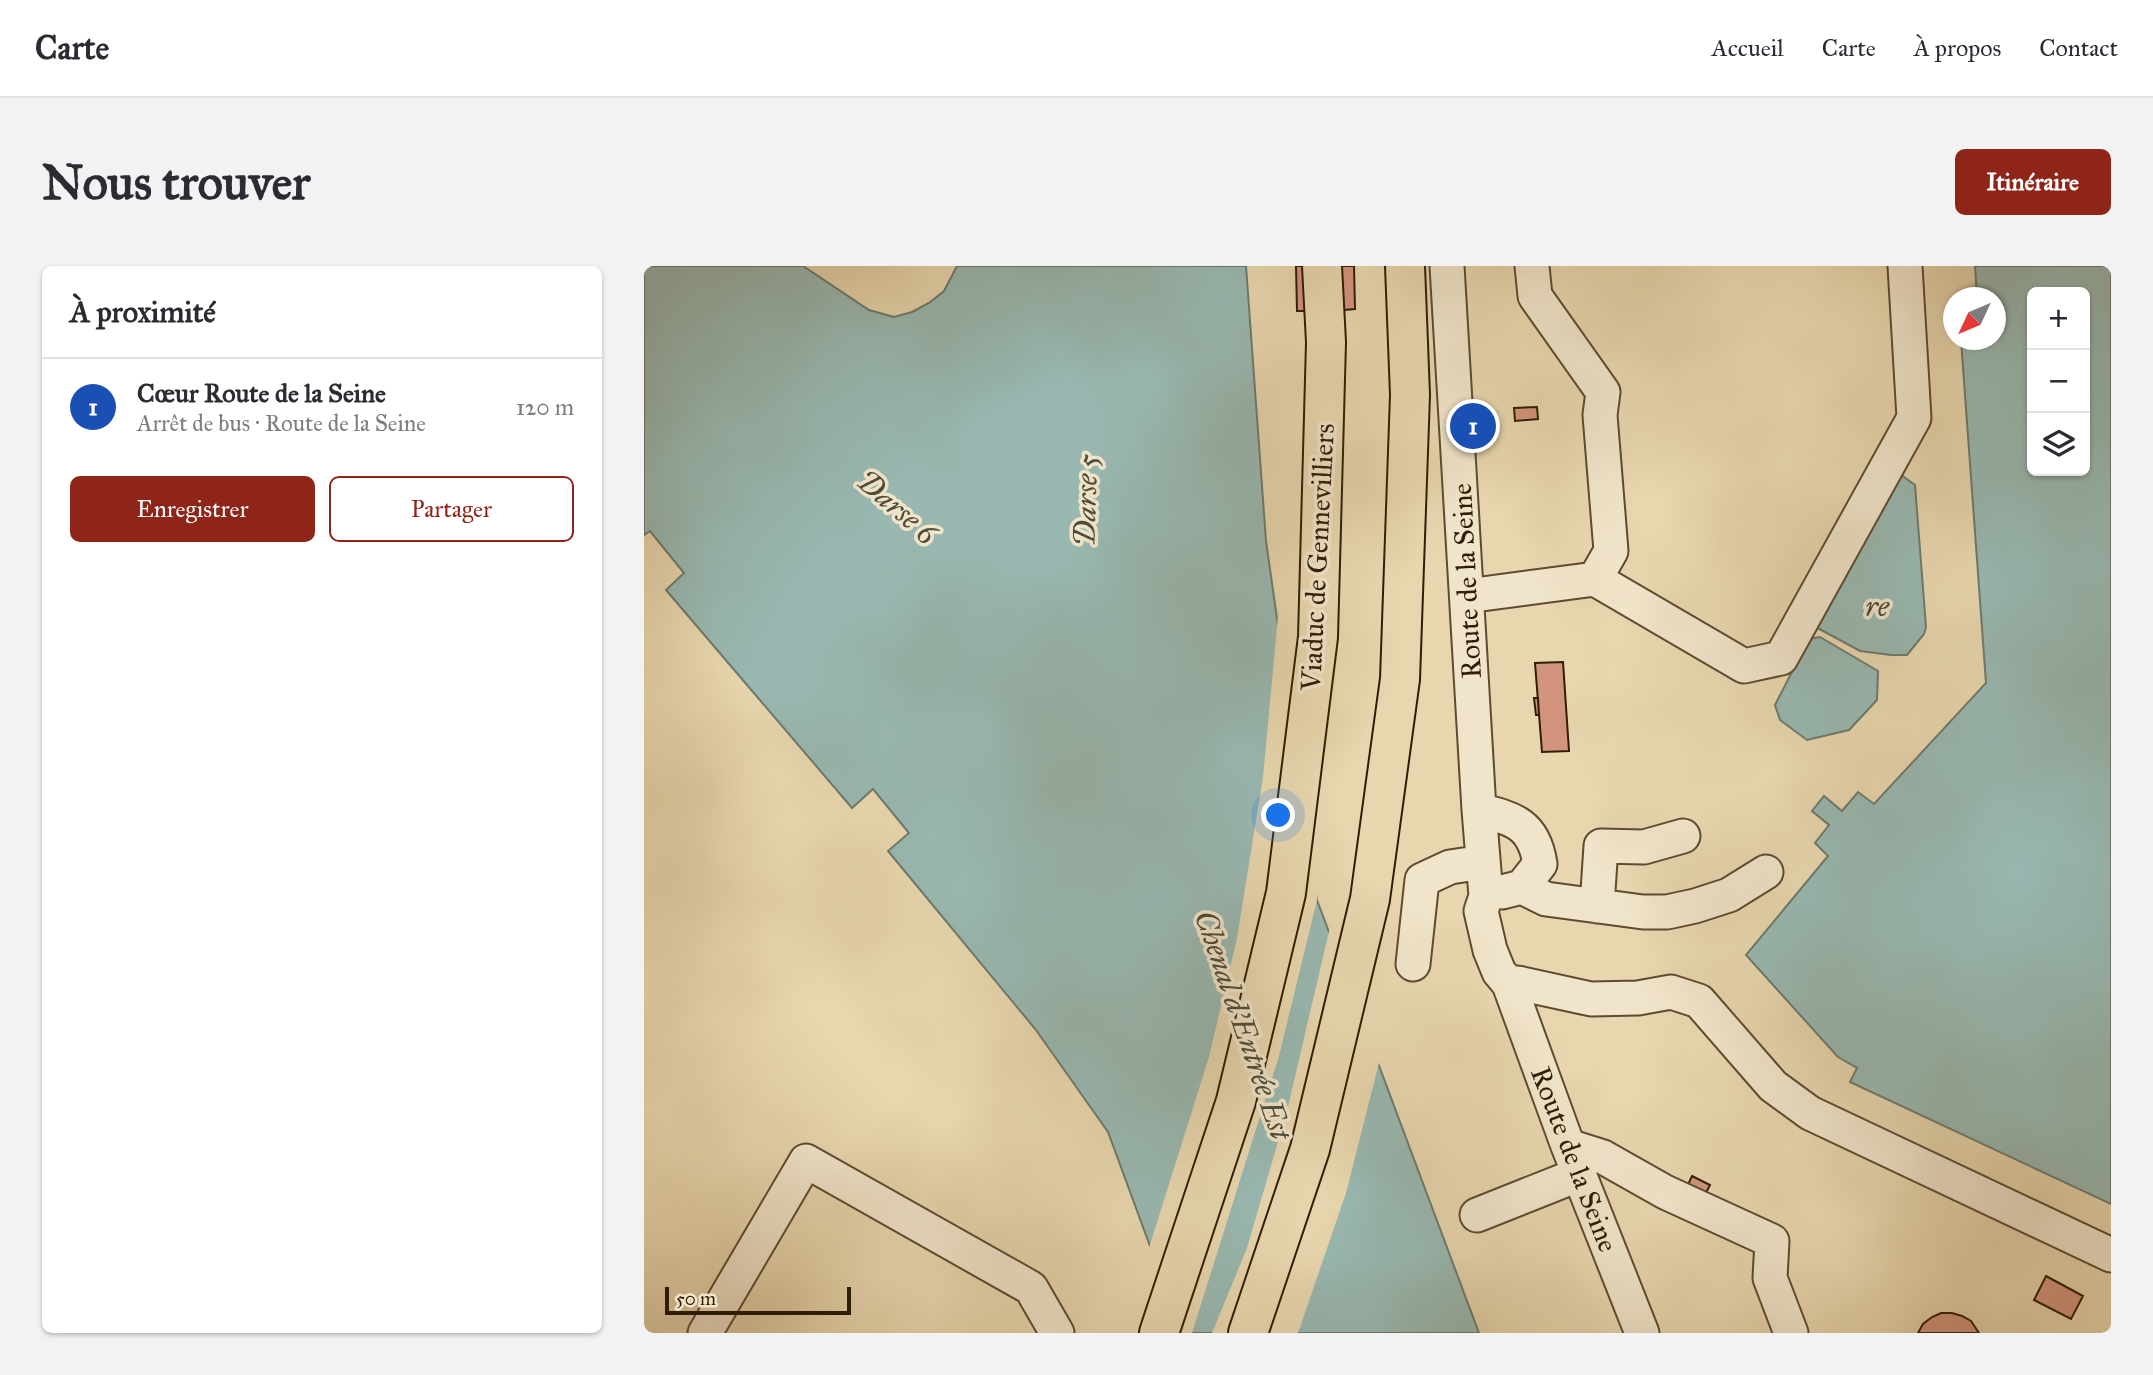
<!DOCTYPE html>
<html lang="fr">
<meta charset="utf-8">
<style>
:root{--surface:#fff;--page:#f2f2f3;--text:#2b2b33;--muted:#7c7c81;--line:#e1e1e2;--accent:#8f2418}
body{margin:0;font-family:"IM FELL Great Primer",serif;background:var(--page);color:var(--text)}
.controls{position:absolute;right:21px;top:21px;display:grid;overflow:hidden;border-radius:10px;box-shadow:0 2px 5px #0004}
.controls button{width:63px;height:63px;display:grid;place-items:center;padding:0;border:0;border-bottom:2px solid var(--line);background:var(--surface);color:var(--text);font:35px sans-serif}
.compass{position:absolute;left:1299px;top:21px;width:63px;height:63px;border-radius:50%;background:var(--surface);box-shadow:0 2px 5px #0004;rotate:226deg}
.scale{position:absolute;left:21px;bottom:18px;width:186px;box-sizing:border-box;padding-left:7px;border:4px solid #301d06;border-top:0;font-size:19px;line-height:24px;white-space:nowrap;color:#301d06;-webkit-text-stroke:5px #f0e4ca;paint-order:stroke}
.you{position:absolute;left:635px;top:550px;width:24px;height:24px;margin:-18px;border:5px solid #fff;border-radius:50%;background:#1a73e8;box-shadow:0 0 0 10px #1a73e833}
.badge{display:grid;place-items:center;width:46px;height:46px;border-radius:50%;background:var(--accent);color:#fff;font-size:23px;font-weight:700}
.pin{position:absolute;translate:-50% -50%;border:4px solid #fff;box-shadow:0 2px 7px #0006}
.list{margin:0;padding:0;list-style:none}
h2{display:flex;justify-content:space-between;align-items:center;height:91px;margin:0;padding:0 28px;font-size:30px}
h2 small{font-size:23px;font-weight:400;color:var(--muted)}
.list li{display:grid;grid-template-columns:46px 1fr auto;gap:21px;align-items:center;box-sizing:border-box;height:98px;padding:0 28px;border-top:2px solid var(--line)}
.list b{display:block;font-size:26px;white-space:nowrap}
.list p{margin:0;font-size:23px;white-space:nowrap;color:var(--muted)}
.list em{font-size:23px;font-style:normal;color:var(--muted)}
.actions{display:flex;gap:14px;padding:21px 28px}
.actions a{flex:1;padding:16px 0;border:2px solid var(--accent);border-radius:10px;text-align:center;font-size:24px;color:var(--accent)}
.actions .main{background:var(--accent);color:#fff}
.icon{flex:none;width:38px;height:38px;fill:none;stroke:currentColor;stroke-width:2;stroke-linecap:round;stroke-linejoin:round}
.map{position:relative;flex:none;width:1467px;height:1067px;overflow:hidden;border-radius:10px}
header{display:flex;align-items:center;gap:42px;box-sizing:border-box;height:98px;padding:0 35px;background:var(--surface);border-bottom:2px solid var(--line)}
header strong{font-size:33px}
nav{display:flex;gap:38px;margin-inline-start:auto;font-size:24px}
.intro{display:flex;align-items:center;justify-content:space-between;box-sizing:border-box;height:168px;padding:0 42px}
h1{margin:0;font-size:49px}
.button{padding:18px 32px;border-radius:10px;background:var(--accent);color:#fff;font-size:24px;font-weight:700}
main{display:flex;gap:42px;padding:0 42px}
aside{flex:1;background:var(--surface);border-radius:10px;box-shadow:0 2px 5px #0004}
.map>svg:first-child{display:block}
</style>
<header>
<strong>Carte</strong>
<nav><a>Accueil</a><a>Carte</a><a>À propos</a><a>Contact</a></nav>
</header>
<div class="intro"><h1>Nous trouver</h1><a class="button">Itinéraire</a></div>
<main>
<aside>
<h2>À proximité<small></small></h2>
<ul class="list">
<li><span class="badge" style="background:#1a4fb4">1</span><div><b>Cœur Route de la Seine</b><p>Arrêt de bus · Route de la Seine</p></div><em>120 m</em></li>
</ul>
<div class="actions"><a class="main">Enregistrer</a><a>Partager</a></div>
</aside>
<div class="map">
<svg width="1467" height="1067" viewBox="0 0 1467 1067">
<rect width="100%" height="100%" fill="#e8d6ae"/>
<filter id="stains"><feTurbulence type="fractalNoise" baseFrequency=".00286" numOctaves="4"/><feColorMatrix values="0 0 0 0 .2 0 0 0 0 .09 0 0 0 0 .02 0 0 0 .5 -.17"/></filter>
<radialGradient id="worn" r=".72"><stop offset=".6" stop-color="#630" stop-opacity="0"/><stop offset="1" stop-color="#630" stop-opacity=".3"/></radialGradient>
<path fill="#98b8b1" stroke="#6e7a6d" stroke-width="2" fill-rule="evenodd" d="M0,0H159L225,44L250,51L268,46L285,37L300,25L313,0H602L622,275L673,634L835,1067H538L464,866L392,764L244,585L265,567L229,523L208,542L22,324L40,307L6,265L0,269Z
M1331,0H1467V938L1206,816L1213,802L1194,791L1102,689L1184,590L1171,577L1185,559L1168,545L1180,530L1198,545L1214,526L1230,538L1342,417L1317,74H1352V32L1333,31ZM1441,26V205H1388V26Z
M1256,208L1271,219L1282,361L1280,368L1263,389H1247L1216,385L1168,359Z
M1176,371L1234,405L1233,434L1205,464L1163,474L1136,454L1131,439L1165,373Z"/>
<path fill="#e8d6ae" d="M635,339L674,620L673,634L635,790L548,1067H534L504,985L565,791L593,672L619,511Z
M686,661L736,793L702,927L654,1067H568L603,982L643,845Z"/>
<path fill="#d2947d" stroke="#301d06" stroke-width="2" d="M652,0H710L711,43L700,44V47L664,48V45H653Z
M893,141L894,153L871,155L870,142Z
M919,396L925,485L898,486L891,397Z
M890,432H894L895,449H892Z
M1048,910L1066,919L1059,933L1041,925Z
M1402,1010L1439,1030L1427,1053L1390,1034Z
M1297,1047H1308L1318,1050L1327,1055L1335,1067H1274L1279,1058L1288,1051Z"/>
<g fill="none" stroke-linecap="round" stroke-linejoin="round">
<g stroke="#5e4b30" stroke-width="37">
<path id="minor" d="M803,0L835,544L842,630L837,645L846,684L855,706L865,718L924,880L998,1067
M888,0L891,30L959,126L956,149L967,285L951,313L1100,400L1137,392L1270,152L1261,0
M823,330L951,313
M835,544C870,553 890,558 896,598L878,621L858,626
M878,621L902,633L999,646H1023L1051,640L1085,629L1122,606
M953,640L957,580L1000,581L1039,570
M769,698L778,614L806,601L839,596
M865,718L874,717L947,733L994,732L1027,726L1055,735L1129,820L1166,847L1467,989
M924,880L959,891L1021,926L1128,975L1126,1012L1147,1067
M833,949L936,908
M61,1067L162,895L387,1022L413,1067"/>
</g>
<g stroke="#301d06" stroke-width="42">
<path id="highway" d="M515,1067L592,835L642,627L674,371L682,76L678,0
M604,1067L666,883L726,633L756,413L766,129L761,0"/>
</g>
<use href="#minor" stroke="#f0e4ca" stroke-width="33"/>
<use href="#highway" stroke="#e8d6ae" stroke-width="38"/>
</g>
<g text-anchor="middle" stroke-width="7" stroke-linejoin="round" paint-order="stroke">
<g font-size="28" fill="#301d06" stroke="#f0e4ca">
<text transform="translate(673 291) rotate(-87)" y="10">Viaduc de Gennevilliers</text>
<text transform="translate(822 315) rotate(-93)" y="10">Route de la Seine</text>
<text transform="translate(931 893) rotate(69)" y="10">Route de la Seine</text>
</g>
<g font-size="30" font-style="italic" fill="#4f4c39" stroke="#f0e4ca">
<text transform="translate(442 234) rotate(-88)" y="10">Darse 5</text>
<text transform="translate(253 241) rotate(41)" y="10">Darse 6</text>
<text x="1233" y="350">re</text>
<text transform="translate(599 759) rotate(71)" y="10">Chenal d'Entrée Est</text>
</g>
</g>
<rect width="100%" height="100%" filter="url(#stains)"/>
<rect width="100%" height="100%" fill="url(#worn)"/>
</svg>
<div class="controls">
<button>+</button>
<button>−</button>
<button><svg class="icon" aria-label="layers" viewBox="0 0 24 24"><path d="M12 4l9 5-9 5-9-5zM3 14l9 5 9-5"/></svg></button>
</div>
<svg class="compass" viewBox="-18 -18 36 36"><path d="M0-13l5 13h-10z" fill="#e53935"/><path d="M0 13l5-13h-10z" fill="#7c7c81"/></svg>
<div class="scale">50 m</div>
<div class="you"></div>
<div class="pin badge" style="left:829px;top:160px;background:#1a4fb4">1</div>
</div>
</main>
